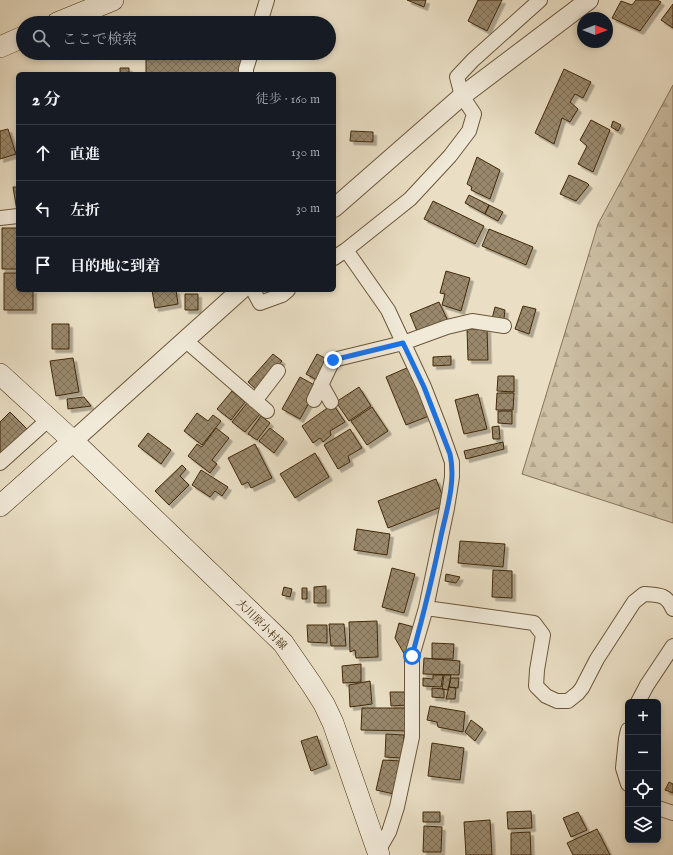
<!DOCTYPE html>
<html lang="ja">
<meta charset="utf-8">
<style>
:root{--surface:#171b24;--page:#242831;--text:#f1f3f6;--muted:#9ea1a6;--line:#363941}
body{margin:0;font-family:"IM FELL English","Noto Serif JP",serif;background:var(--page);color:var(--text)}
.controls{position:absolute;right:12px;bottom:12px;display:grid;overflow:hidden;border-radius:6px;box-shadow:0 2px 6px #0003}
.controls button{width:36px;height:36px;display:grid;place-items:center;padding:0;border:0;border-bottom:1px solid var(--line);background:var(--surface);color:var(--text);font:20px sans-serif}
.compass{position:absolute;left:577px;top:12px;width:36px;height:36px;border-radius:50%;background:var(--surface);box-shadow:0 2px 6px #0003;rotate:90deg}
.stop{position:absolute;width:12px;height:12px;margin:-9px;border:3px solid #1a73e8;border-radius:50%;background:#fff}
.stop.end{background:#1a73e8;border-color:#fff;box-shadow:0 1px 4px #0008}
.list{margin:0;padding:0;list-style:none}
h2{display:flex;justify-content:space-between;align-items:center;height:52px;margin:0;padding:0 16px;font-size:17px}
h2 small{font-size:13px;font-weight:400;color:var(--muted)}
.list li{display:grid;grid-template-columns:26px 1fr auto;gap:12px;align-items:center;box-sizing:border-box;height:56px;padding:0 16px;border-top:1px solid var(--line)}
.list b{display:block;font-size:15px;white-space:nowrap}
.list em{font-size:13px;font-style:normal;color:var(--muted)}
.icon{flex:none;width:22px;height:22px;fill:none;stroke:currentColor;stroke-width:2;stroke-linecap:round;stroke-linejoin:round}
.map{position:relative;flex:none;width:673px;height:855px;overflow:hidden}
.search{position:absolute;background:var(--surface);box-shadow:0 2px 6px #0003;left:16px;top:16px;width:320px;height:44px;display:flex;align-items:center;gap:10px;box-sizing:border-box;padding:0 14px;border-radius:22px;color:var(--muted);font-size:15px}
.panel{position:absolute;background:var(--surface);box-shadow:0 2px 6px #0003;left:16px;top:72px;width:320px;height:220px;border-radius:6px}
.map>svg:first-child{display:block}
</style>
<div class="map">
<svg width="673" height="855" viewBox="0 0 673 855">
<defs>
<pattern id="forest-firs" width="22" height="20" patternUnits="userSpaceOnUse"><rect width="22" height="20" fill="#cdc0a5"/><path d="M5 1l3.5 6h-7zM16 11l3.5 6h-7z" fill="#b1a58d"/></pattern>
<pattern id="building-cross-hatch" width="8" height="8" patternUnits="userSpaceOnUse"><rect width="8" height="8" fill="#99886c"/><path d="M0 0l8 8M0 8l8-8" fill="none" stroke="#7e6f57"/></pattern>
<filter id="shadow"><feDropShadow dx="3.5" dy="3.5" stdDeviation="0" flood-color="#0004"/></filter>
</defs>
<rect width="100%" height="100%" fill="#eadfc5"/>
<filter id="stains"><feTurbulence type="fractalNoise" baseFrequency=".005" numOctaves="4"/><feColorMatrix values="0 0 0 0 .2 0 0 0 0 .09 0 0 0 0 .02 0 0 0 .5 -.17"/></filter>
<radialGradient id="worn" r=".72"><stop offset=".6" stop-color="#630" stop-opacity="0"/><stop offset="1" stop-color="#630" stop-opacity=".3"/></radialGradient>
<path fill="url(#forest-firs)" stroke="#877458" d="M673,85V523L522,474L598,224Z"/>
<path fill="url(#building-cross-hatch)" stroke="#41290b" filter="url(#shadow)" d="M407,0H426L424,7Z
M478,0H502L487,31L468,21Z
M636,0H657L661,2L640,31L612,18L621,1L632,5Z
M673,4V28L661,20Z
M146,53H245V74H146Z
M120,68H129V74H120Z
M564,69L591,82L583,98L575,94L570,102L578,109L570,122L562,118L554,144L535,133Z
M591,120L610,130L593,172L578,164L587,146L580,140Z
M613,121L621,125L618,131L611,127Z
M8,129L16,154L0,159V131Z
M351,131L373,132V142L350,141Z
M477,157L500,170L490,199L471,190L472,187L467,184Z
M569,175L587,183L589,185L576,201L560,194Z
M13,187H18V211H17Z
M469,195L489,205L485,214L465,203Z
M433,201L484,226L475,244L424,219Z
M489,205L503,212L498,221L485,214Z
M2,228H18V269H2Z
M489,229L533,247L526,265L482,246Z
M446,271L470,278L461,311L442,305L445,294L440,293Z
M4,273H18V290H33V310H4Z
M152,290H176L178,304L155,308Z
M185,294H198V310H185Z
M439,302L449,323L419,336L410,314Z
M523,306L536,309L529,334L515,329Z
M495,307L505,310L503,326L491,323Z
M52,324H69V349H52Z
M467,329H487L488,360H468Z
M273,354L282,361L257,390L248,382Z
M317,354L331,361L320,382L306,374Z
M451,356V365L433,366V357Z
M73,358L79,392L56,396L50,361Z
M409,367L429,416L406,425L386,377Z
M498,376H514V392L497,391Z
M300,377L318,387L300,419L282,409Z
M359,387L371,406L349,421L336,402Z
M232,391L245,402L231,420L217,409Z
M497,393H514L513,410H496Z
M478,394L487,429L464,434L455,400Z
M84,397L91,406L68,409L67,399Z
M247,403L260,414L245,432L232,422Z
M333,404L345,422L330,431L331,435L323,442L320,438L313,443L302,426Z
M372,407L388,431L367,445L351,421Z
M498,411H512V424L498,423Z
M10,412L29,431L0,459V422Z
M197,413L208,421L213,415L221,421L202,445L184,431Z
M261,416L270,423L257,440L248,434Z
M499,426L500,439H493L492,427Z
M216,428L229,438L212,460L217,464L210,473L188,456L197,444L202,447Z
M270,428L284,439L274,453L259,441Z
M350,429L362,448L348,456L350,462L338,469L324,445Z
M148,433L171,450L161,464L138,446Z
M503,442L504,449L466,459L464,451Z
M255,444L272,478L251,488L248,482L242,485L228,458Z
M315,453L329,477L295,498L280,474Z
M182,465L186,469L180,476L189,485L169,505L155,491Z
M201,470L228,487L222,496L215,491L210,497L192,485Z
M436,479L446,505L388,528L378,501Z
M357,529L390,534L387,555L354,550Z
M460,541L505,544L503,567L458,563Z
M392,568L415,574L404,613L382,607Z
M493,570L512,571V598L492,597Z
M446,574L460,577L456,583L445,581Z
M326,586V603H314V587Z
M284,587L292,589L290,597L282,595Z
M302,588H307V599H302Z
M377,621L378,657L356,658L355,650L350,652L349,622Z
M399,623L414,627L406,657L395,638Z
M329,624H344L346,646H331Z
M307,625H327V643L308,642Z
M432,643L454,644L453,659H432Z
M424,658L460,661L459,675L423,674Z
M361,664V682L343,683L342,666Z
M433,675H443L441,687L423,686V678L433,679Z
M444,675H451L448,690L442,689Z
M451,678H459L458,688L449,687Z
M370,681L372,704L350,707L349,685Z
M449,687L456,688L455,699H446Z
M432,688L444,689V698L432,697Z
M390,692H406L407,705L391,706Z
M430,706L465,712L463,732L438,727L437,722L427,720Z
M362,708H408V731L361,730Z
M471,720L483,729L475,741L465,732Z
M386,734L404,735L402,758L385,757Z
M317,736L327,765L311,771L301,741Z
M432,743L464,748L460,780L428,776Z
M383,760L401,761L394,794L376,790Z
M669,782L673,784V793L665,790Z
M531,811L532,828L508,829L507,812Z
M423,812H440V822H423Z
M578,812L587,830L571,837L563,818Z
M490,820L492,855H466L464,822Z
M424,826L442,827L441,852H423Z
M597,829L610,855H573L567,843Z
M530,832L531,855H511V833Z"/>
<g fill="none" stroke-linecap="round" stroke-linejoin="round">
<g stroke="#6b563a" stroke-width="16">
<path id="minor" d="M260,23L267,0
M246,74V69L251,53
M0,218L18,216
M334,258L346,250
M253,290L260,303L282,295L288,290
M185,340L267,411
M321,384L331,402
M314,400L333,360L403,343L447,327L472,321L504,326
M255,401L278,371
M0,463L49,419
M426,608L534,623L543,635L537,670L536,686L546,696L557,701H568L578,693L582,688L597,659L634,602L644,594C660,595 666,594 673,609
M638,702L647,685L673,646
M628,730L626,739L623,768L628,784
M658,808L673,813
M378,851L389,832L397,807L412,737V656L426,608L447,508L452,477V462L440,428L424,387L388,310L346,250L410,199L450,156L469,131L474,114L462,96L457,77L473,60L540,0"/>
</g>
<g stroke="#6b563a" stroke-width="20">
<path id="tertiary" d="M334,208L462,96L589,0
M73,441L241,290"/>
</g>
<g stroke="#41290b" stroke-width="22">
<path id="secondary" d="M57,23L113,0
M0,47L23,37
M0,374L73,441L283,643L312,685L324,704L333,723L379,855
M0,506L73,441"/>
</g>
<use href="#minor" stroke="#f1ead9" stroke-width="14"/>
<use href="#tertiary" stroke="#f1ead9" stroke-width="18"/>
<use href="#secondary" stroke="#f1ead9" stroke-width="21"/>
</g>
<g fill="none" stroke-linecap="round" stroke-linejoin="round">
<path stroke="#1a73e8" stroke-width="5" d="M333,360L403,343L424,387L450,454C456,481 447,509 441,536C433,576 423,616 412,656"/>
</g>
<g text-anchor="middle" stroke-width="4" stroke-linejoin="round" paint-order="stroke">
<g font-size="11" fill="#41290b" stroke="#f1ead9">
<text transform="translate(262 624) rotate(45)" y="4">大川原小村線</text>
</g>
</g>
<rect width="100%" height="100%" filter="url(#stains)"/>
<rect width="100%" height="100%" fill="url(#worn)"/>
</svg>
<div class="controls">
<button>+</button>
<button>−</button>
<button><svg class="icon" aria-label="locate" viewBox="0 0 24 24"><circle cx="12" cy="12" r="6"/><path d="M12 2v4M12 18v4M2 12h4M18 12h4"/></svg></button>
<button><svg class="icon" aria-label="layers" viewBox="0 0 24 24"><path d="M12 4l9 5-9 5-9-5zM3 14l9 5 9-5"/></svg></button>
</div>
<svg class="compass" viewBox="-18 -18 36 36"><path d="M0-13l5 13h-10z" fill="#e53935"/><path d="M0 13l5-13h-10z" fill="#9ea1a6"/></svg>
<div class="stop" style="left:412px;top:656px"></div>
<div class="stop end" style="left:333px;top:360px"></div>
<div class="search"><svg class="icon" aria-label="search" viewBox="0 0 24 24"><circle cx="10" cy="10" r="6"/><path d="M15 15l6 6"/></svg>ここで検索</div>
<section class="panel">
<h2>2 分<small>徒歩 · 160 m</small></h2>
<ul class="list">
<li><svg class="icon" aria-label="ahead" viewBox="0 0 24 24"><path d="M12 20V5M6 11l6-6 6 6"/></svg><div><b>直進</b></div><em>130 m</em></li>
<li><svg class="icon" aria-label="left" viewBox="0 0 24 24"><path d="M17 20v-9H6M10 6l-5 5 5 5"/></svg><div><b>左折</b></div><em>30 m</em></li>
<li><svg class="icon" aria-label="arrive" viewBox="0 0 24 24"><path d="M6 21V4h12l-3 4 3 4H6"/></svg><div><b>目的地に到着</b></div></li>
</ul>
</section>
</div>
